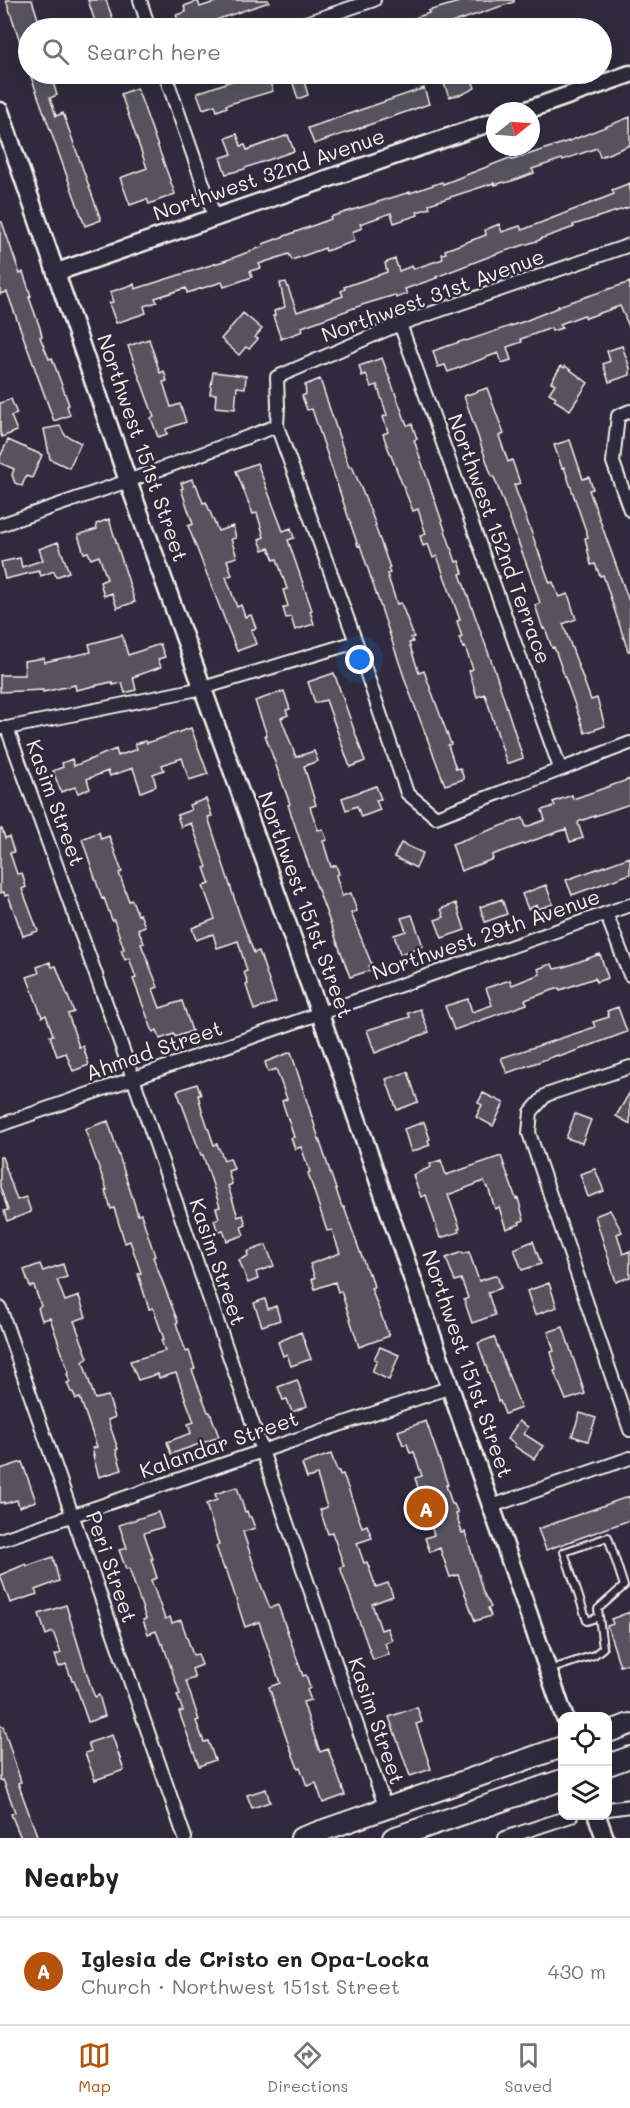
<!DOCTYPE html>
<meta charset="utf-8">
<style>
:root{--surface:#fff;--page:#f6f6f6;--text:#202124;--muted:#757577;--line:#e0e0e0;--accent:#b45309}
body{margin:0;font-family:Mali,sans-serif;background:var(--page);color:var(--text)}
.controls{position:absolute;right:18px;bottom:18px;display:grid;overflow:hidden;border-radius:12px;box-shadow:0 6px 24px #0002}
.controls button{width:54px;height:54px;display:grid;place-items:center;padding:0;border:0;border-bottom:2px solid var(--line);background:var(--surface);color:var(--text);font:30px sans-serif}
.compass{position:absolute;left:486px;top:102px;width:54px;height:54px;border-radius:50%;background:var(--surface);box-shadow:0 6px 24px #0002;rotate:73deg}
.you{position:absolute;left:360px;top:660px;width:21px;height:21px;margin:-15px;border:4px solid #fff;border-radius:50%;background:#1a73e8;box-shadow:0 0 0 9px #1a73e833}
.badge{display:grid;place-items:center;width:39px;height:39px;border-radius:50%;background:var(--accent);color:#fff;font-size:20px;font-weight:700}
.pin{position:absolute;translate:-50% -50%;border:3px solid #fff;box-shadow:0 2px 6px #0006}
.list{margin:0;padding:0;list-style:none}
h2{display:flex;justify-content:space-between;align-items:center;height:78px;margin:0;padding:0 24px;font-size:26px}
h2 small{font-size:20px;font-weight:400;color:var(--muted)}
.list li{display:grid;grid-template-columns:39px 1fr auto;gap:18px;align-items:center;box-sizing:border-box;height:108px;padding:0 24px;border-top:2px solid var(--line)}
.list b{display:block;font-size:22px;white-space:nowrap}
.list p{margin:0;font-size:20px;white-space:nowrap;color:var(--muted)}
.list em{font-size:20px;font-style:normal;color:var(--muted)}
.icon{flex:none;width:33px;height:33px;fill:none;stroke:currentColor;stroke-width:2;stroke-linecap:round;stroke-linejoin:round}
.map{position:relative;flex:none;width:630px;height:1838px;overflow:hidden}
.search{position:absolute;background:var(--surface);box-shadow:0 6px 24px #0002;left:18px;right:18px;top:18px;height:66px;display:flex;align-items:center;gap:15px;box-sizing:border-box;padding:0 21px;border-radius:33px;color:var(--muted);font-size:22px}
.sheet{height:186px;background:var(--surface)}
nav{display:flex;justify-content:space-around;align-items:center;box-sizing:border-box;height:84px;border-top:2px solid var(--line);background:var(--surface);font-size:16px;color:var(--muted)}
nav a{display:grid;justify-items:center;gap:3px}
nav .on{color:var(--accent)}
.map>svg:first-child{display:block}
</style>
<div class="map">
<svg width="630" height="1838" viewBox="0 0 630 1838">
<rect width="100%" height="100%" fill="#2f2a3d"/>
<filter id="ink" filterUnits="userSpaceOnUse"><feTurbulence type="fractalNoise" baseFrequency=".0167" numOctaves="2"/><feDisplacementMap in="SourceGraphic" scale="12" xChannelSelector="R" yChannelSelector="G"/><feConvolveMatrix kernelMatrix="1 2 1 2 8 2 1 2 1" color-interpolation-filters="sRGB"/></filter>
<g filter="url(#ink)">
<path fill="#56525f" stroke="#f4f1e8" stroke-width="1.5" d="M6,0H32L41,28H28V62H27Z
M88,0H106L115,25L106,28H97Z
M221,0H268L269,2L201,25L202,28H181L176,15L186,12L184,6L198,1L200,7Z
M466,0H514V2L436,28H390L389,27L429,13L428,11Z
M30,74H72L53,82L57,95L50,98L56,116L63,113L101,220L85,226Z
M252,74H267L273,91L226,105L227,107L217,111L215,105L203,109L197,93Z
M290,74H302L308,95L298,99Z
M454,74H470L475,88L463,94L449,97L443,81L455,77Z
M137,88L175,194L149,204L147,199L130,205L120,178L147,168L121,94Z
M424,88L429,104L314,144L308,128Z
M630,117V145L613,152L600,157L597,148L563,160L562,159L532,169L534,173L518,179L505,183L504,182L495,185L494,183L429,204L430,208L417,212L418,215L394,223L391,213L360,224L362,228L352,232L355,241L326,251L325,248L292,260L289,254L259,264L261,268L250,271L252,277L224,287L222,282L187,293L186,288L155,298L157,302L144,306L146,313L116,323L109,303L113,302L110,292L134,284L135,289L230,259L264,246L263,244L331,219L330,217L410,192V193L442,182L443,184L507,159L511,158L512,160L572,140Z
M237,134L241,146L245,145L247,150L288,135L294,151L245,168V169L226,174L220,158L232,154L226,138Z
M630,183V207L573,225L574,227L540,239V240L496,254L436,277L437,278L405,289L407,294L396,298L395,295L362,305L302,327L303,331L281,339L273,316L275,315L274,311L285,307L280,283L286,282L297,312L343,296L341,291L345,289L344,287L387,272L385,263L395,259L399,271L412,266L413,269L443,259L442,254L446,253L445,250L486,235L485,230L499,224L502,232L520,226L522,230L614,194L612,190Z
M0,222H2L20,274L23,272L31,296L29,297L40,328L42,336L40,337L49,359L52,358L69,405L67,406L70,415L54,421L7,292L0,294Z
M630,282V329L620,306L586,318L584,315L560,324L562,328L552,331L551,328L521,339L522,342L507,347L511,360L502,363L498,353L448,372L445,365L438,367L433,351L465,340L466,341L525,321L559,307L558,306Z
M243,313L262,329L255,337L258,339L249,349L246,347L239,355L221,339Z
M149,339L160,373L164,371L167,381L163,382L171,407L180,404L186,422L166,429L167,434L158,437L151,418L154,417L128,346Z
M622,346L630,368V375L609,382L603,364L610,361L607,351Z
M382,358L407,425L412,424L417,439L414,440L456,562L459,561L463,573L460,574L496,674L523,758L507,764L485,694L477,697L469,671L473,669L465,647L463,648L459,638L462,637L457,621L460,620L437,556L433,558L428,544L423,546L420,536L426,534L418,509L413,511L386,443L383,434L388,432L383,417L387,415L377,385L371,387L366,374L362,376L359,366Z
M561,366L564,368L565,366L588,383L570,410L554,400L556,397L549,393L555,384L551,382Z
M213,372L246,376L245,388L237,387L235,409L215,407L216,394H210Z
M320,379L349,467L352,466L376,525L375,526L390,568L388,569L390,573L387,574L397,604L401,603L414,637L411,638L413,642L409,643L419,673L424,671L451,744L448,745L456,769L460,768L462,773L464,779L445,785L406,683L360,545L358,546L312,409L307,410L302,396L306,394L305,385Z
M487,388L504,434L499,436L508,462L512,460L520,483L514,485L550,583L553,582L559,597L568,594L576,619L563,624L591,700L597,698L605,726L585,733L554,647L552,648L545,628L543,629L535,605L540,603L532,579L494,477H492L464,396Z
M11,399L17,414L11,416L17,431L2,437L0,432V403Z
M60,426L65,435L81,443L69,468L50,459L44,429Z
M8,440L42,455L32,478L26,476L22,486L15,483L12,475L14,469L0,463V457Z
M570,440L583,479L589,477L593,489L589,490L630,604V651H628L603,575L600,576L595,564L591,565L585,538L588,537L564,467L562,468L554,445Z
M257,463L283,531L291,528L294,538L288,540L312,610L310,611L314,624L295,630L291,617L286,618L283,608L288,606L283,590L287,589L277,559L274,560L269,548L263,550L259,539L264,537L257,513L253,514L236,471Z
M192,479L194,485L196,484L203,503L206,502L218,531L233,526L236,538L231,539L237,557L227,560L232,575L226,577L237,607L241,605L245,617L251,615L256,628L251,630L256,644L237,651L188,526L193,524L181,489L183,488L181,483Z
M109,519L135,602L117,608L112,593L104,596L100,582L107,579L99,556L91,559L88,552L84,553L78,535L97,529L96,524Z
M58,542L69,572L56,577L54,571L41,576L39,571L5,579L1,562L20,558L22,567L43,560L39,549Z
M122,635L128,655L160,644L165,657L158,659L161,667L133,677L136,690L125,693L122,683L113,685L112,682L76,690L75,685L43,692V690L0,692V675H25L24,661L44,658V662L91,652L89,644Z
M334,673L365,761L350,767L326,700L315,703L308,682Z
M284,691L290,709L286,710L288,715L281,718L296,757L314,751L318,761L304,766L316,805L310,807L318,830L323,829L327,840L323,841L331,867L336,865L339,874L336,875L342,896L351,893L357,911L351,913L372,965L369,966L371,970L350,977L303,849L288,805L290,804L265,735H267L255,701Z
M191,728L208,774L189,780L182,758L162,765L164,770L153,774L156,786L141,792L133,768L110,776L108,771L87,779L90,789L78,793L75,787L61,792L53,771L63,767L62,763L72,759L74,766L116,749L118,756L137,749L135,744L146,741L147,743Z
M630,779V804L580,821L578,823L583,838L570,842L566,829L492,855L493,859L461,871L452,844L523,818L526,827L545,820L542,810L555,806L553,802L572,795L573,799Z
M376,786L381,799L376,800L380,810L361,817L357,806L346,810L342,798Z
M206,799L212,816L208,817L239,913L254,953L259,951L276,1002L254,1010L246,985L248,984L244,972L247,971L238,941L217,948L213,934L196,940L192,928L215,919L203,886L210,884L204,868L207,867L196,836L191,823L181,827L177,815L191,810L189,805Z
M0,829H2L5,838L9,837L14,852L10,853L17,874L22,873L26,887L22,889L38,931L23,936L8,895L5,896L4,892L0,893Z
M99,832L101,839L109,836L122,872L119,873L129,901L132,900L138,915L140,914L145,926L138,929L144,943L141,944L158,987L153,989L160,1008L182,1001L192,1031L175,1037L174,1034L160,1039L157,1030L153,1032L133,979L136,978L129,958L125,960L121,950L124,949L114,920H112L104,898L102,899L82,839Z
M401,843L423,853L416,868L394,857Z
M630,857V874L572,895L566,880Z
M546,885L553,904L538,909L537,905L528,909L522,894Z
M502,899L507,914L485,922L480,907Z
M456,903L465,930L442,938L435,920L444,917L441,909Z
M412,915L423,946L400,954L394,935L406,931L401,918Z
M600,954L608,978L596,982L595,978L560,990L559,988L525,1000L527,1004L454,1030L445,1006L468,999L472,1012L492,1005L486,988L510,980L512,985L540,974L538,969L545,966L552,964L554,969L564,967Z
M50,962L52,967L56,966L74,1012L68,1014L79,1047L83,1046L89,1065L73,1071L66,1053L57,1056L50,1036L53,1035L46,1015L42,1017L27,977L39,973L37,967Z
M618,1007L627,1032L559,1057L558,1055L507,1073L501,1058L595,1027L593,1022L609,1017L607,1011Z
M420,1009L429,1032L375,1053L367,1030L410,1017L408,1013Z
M291,1052L319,1139L342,1207H344L368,1274L370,1273L374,1287L371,1288L389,1336L359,1347L341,1291L338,1292L335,1282L315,1289L312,1279L315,1278L310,1264L340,1253L332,1230L327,1231L308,1173L310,1172L301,1147L295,1149L291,1138L294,1137L282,1101L287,1099L276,1069L268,1072L265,1062Z
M408,1072L418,1102L397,1110L386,1079Z
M197,1084L201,1095H198L202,1110L214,1145L217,1144L224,1160L230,1158L234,1169L228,1171L232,1184L228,1186L238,1217L243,1215L246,1225L241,1227L244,1235L227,1241L223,1230L218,1232L214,1220L219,1218L216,1208L220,1207L203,1155H201L177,1091Z
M630,1092V1124L616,1116Z
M483,1093L504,1103L493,1126L476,1117L482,1105L478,1103Z
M575,1114L591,1120L582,1143L566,1138Z
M108,1121L138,1215L141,1214L155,1256L153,1257L178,1322L176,1323L186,1352L189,1351L195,1369L192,1370L208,1412H210L219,1437L171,1454L167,1442L191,1433L188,1424L194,1422L176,1373L159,1378L158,1374L138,1380L130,1361L165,1351L161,1340L164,1339L153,1308L149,1309L138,1274L141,1273L130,1241L125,1243L114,1208L111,1209L105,1190H107L85,1129Z
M424,1122L430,1139L428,1140L430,1145L411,1152L404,1129Z
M501,1156L516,1199L518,1198L524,1220L519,1222L520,1224L506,1229L499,1207L495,1209L488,1187L487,1188L484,1181L448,1195L460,1228L458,1229L459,1232L440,1238L426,1195L421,1197L413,1175L431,1167L430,1164L441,1160L446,1175Z
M0,1157H2L17,1200L26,1197L31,1212L7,1221L4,1211L8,1210L0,1187Z
M595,1169L604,1191L588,1197L580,1174Z
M610,1210L622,1232L617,1234L623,1254L630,1251V1277L616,1282L595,1216Z
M533,1241L541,1264L522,1270L514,1249Z
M266,1245L274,1266L256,1272L258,1279L248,1283L239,1260L248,1256L247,1252Z
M462,1252L463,1254L469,1252L479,1281L497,1275L501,1288L488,1293L495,1315L472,1323L464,1300L468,1298L461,1279L455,1281L446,1258Z
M40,1264L43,1271L63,1264L67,1277L57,1280L65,1301L79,1296L86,1317L74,1321L88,1358L83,1362L95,1399L108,1396L115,1417L108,1420L118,1449L116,1450L122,1470L99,1477L93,1456H94L92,1448L97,1447L80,1398L76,1399L73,1392H71L67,1383L70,1382L67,1374L69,1373L50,1318L42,1320L38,1308L41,1306L34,1286L30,1287L24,1270Z
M549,1283L557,1307L535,1315L527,1291Z
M265,1299L268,1309L276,1306L280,1320L262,1326L254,1303Z
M563,1327L585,1394L566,1400L554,1371L556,1370L551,1352L554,1351L548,1332Z
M301,1332L311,1359L291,1366L287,1354L283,1356L278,1342Z
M494,1337L521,1408L505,1414L500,1401H498L478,1343Z
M380,1347L399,1355L389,1380L372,1372L377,1360L374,1359Z
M297,1380L307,1406L292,1412L287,1399L283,1400L278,1387Z
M580,1413L596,1418L588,1441L572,1436Z
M426,1421L448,1485H446L452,1504H454L458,1513L456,1514L462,1533L465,1532L469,1544L483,1592L491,1607L488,1608L491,1616L475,1621L458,1575L450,1577L440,1548L430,1552L425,1538L434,1535L415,1478L422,1476L414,1452L410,1453L407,1444L403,1445L398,1431Z
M519,1421L528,1427L524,1434L543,1446L534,1459L514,1446L515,1444L507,1439Z
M331,1454L337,1471H339L340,1475L343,1474L362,1527L367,1525L372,1538L357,1543L364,1563L367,1562L376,1587L388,1583L393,1596L372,1604L381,1630L387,1628L392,1640L385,1643L389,1654L373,1660L340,1567L344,1566L332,1532L328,1534L320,1510L327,1507L317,1475L307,1478L302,1464Z
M22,1462L36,1501L19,1507L17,1500L4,1504V1502L0,1503V1469Z
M237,1487L245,1512L247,1511L249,1517H251L255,1528L243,1532L259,1580L270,1608L278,1605L303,1676L306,1675L310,1688L307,1690L311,1700L303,1702L310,1724L320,1752L328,1749L345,1795L323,1803L316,1783L307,1786L300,1767L298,1768L287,1740L269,1687L280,1683L259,1622L245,1627L226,1568L224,1569L216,1546L219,1545L206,1504L217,1500L215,1494Z
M630,1496V1520L546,1550L538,1529Z
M158,1512L163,1527L144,1533L153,1559H151L157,1578L151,1580L165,1619L170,1617L172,1623L181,1620L193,1655L198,1654L202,1665L192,1669L195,1678L186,1681L199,1720L196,1721L204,1742L208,1741L215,1760L199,1766L179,1712L183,1711L177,1695L180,1694L163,1644H161L156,1631L148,1634L143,1620L146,1619L129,1568L126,1569L119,1550L127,1548L119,1525Z
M53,1557L59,1581L35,1590L37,1594L10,1603L0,1575L26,1564L27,1566Z
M66,1605L92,1690L95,1697L99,1695L105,1716L88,1722L74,1680H72L66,1664L59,1667L55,1655L61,1653L53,1632L46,1635L39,1614Z
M630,1612V1663L620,1666L607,1626L613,1624L611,1619Z
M417,1707L422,1722L416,1724L431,1769L410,1776L389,1717Z
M0,1726H3L21,1782L18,1783L38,1838H21L11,1814L15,1812L6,1787L3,1780L0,1781Z
M112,1735L124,1770L95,1780L85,1753L91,1751L88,1743Z
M266,1789L270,1802L252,1808L247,1795Z"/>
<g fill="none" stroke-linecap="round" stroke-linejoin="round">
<g stroke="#f4f1e8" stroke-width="10">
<path id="lane" d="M549,1670L594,1655L603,1648L598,1609L624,1586L608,1537L564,1552L587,1621L599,1617"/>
</g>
<g stroke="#f4f1e8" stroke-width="16">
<path id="street" d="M140,0L149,28
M291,28L374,0
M165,74L215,218
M630,245L400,324L277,377L278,406L277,426L356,642L407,793L436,817L630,743
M400,324L560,768
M630,411L618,416L613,462L630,510
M0,525L128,481L277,426
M1,728H7L203,688L356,642
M7,728L133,1078L386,1809
M606,913L630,975
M630,1067L546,1095L531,1112L529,1133L630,1430
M0,1125L630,905
M0,1308L185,1838
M492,1506L630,1458
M0,1540L451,1387
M608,1809L630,1806
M505,1838L571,1816"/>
</g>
<g stroke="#f4f1e8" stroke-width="21">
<path id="secondary" d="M0,111L128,481L338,1064L564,1716
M524,111L630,74
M57,272L495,121
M597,1816L605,1838"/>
</g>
<g stroke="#f4f1e8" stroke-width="24">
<path id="primary" d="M608,1732L630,1724
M608,1765L630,1757
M301,1838L562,1747
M393,1838L562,1780"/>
</g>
<use href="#lane" stroke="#2f2a3d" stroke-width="6"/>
<use href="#street" stroke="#2f2a3d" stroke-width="12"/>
<use href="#secondary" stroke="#2f2a3d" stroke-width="16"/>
<use href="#primary" stroke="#2f2a3d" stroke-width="20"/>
</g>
</g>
<g text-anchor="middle" stroke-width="5" stroke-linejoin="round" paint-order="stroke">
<g font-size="21" fill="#f4f1e8" stroke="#2f2a3d">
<text transform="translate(269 175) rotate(-19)" y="7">Northwest 32nd Avenue</text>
<text transform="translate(433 296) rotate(-20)" y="7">Northwest 31st Avenue</text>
<text transform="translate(142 448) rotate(71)" y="7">Northwest 151st Street</text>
<text transform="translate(499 539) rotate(70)" y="7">Northwest 152nd Terrace</text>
<text transform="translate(55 803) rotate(70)" y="7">Kasim Street</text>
<text transform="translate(305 905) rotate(70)" y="7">Northwest 151st Street</text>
<text transform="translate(486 935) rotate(-19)" y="7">Northwest 29th Avenue</text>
<text transform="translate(154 1051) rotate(-19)" y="7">Ahmad Street</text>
<text transform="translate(217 1262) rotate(71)" y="7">Kasim Street</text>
<text transform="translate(467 1364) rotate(71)" y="7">Northwest 151st Street</text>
<text transform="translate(219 1445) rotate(-19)" y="7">Kalandar Street</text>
<text transform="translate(111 1567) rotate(71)" y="7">Peri Street</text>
<text transform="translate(376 1721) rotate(71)" y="7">Kasim Street</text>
</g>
</g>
</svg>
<div class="controls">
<button><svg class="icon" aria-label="locate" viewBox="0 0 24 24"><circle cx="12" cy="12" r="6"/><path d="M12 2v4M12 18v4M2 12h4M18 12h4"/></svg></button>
<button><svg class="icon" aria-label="layers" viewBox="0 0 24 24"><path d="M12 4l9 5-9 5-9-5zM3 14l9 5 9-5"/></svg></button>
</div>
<svg class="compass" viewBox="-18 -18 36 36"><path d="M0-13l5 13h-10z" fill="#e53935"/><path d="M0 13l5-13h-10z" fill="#757577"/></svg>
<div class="you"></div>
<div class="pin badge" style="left:426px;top:1508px">A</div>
<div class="search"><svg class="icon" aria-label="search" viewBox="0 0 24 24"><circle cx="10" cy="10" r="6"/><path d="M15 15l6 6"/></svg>Search here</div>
</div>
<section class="sheet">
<h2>Nearby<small></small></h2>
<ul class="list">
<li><span class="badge">A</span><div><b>Iglesia de Cristo en Opa-Locka</b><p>Church · Northwest 151st Street</p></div><em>430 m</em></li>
</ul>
</section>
<nav>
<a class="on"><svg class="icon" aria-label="map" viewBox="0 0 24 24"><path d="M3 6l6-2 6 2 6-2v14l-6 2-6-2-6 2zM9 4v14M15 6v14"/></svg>Map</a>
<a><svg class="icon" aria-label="directions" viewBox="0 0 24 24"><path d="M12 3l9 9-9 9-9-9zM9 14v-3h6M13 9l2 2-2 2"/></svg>Directions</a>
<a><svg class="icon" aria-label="saved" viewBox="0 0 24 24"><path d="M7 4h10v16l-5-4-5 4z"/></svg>Saved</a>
</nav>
